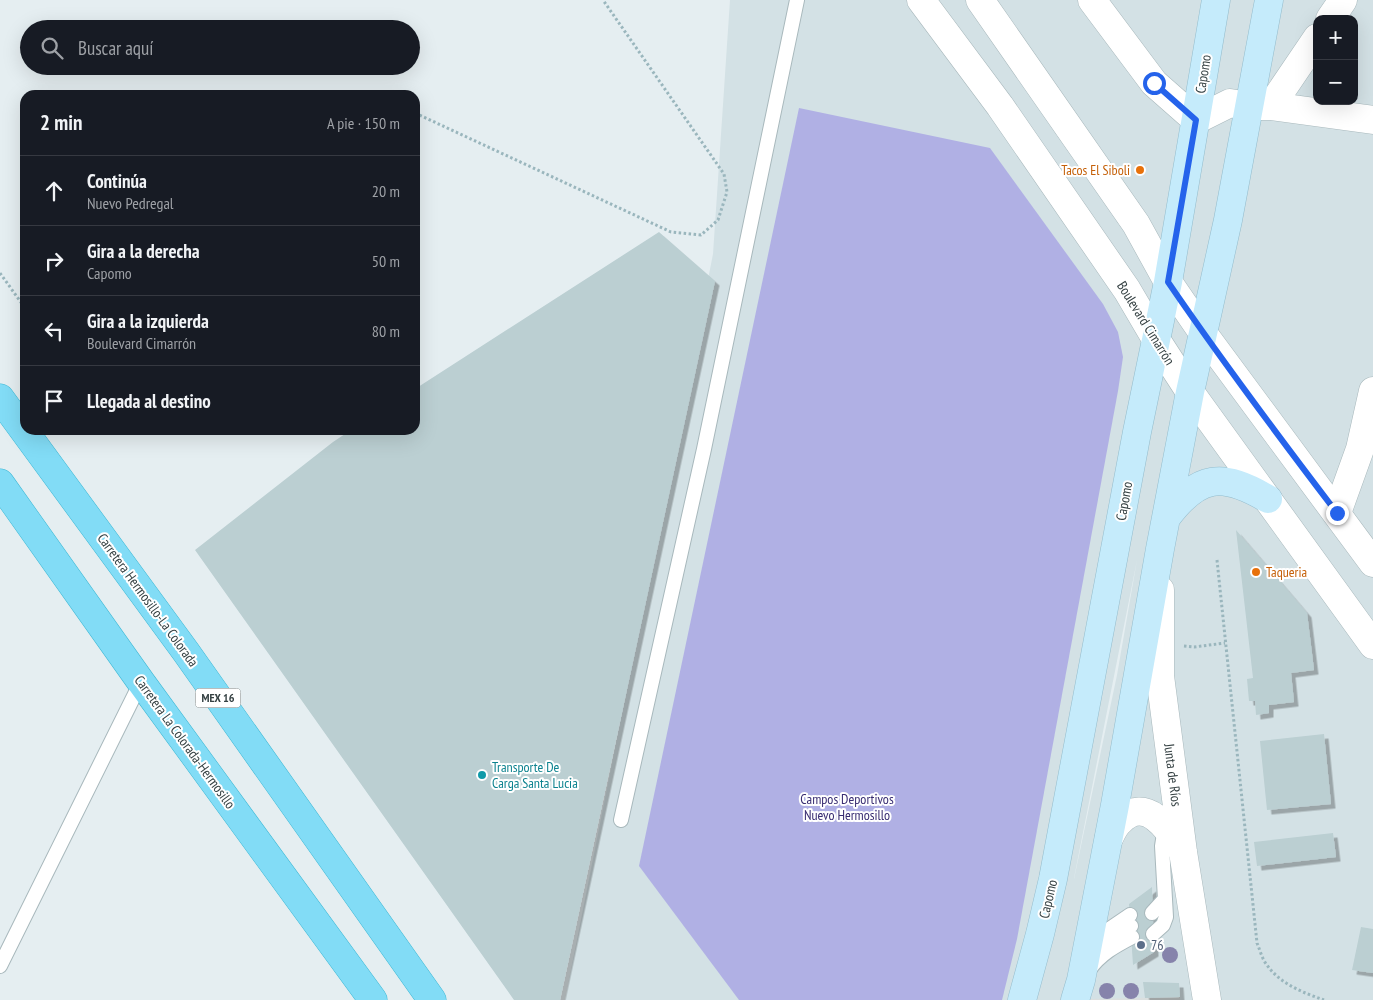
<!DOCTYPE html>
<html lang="es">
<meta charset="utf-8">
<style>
:root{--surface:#171b24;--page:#20242c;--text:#f1f3f6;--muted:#9ea1a6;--line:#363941}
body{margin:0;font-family:"PT Sans Narrow",sans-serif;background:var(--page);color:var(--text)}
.controls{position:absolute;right:15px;top:15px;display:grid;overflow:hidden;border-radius:10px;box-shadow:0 5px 20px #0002}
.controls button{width:45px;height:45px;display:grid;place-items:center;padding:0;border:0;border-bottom:1px solid var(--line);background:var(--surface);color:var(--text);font:25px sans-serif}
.stop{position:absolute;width:15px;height:15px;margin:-11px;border:4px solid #2563eb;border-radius:50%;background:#fff}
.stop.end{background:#2563eb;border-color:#fff;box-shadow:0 1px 5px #0008}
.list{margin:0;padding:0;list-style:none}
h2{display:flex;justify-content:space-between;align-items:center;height:65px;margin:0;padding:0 20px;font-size:21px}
h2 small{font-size:16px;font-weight:400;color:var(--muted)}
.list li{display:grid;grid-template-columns:32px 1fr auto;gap:15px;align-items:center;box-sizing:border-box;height:70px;padding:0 20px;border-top:1px solid var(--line)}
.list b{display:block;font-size:19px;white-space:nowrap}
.list p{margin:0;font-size:16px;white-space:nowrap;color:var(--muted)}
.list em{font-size:16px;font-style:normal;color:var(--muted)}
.icon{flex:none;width:28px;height:28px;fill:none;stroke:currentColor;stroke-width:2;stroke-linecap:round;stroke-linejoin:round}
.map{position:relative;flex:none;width:1373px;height:1000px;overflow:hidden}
.search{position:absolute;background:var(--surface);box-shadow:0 5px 20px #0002;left:20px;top:20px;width:400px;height:55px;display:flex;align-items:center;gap:12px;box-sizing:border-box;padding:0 18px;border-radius:28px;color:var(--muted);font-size:19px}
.panel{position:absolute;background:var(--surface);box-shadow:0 5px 20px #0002;left:20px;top:90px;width:400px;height:345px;border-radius:15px}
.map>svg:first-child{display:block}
</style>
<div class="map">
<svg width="1373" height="1000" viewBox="0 0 1373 1000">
<defs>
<filter id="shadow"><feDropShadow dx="4.5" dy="4.5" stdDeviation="0" flood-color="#0004"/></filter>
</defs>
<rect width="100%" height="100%" fill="#e5eef1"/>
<path fill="#d3e1e5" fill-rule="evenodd" d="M730,0H1373V1000H565L713,254ZM1317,19H1354V101H1317ZM1137,560L1117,675L1074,879V878Z"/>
<path fill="#b0b0e4" d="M799,108L990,148L1103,304L1118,332L1123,357L1118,391L1017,939L1002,1000H739L639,866Z"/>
<path fill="#dadfdf" d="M1180,997V1000H1088V999Z"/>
<path fill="#bbcfd2" filter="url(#shadow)" d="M659,232L715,281L560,1000H514L195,550L333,442L351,430H415V389Z
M1236,530L1307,613L1314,670L1291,673L1294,702L1269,705V713L1256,715L1255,701H1249L1247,679L1253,678Z
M1324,734L1331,804L1267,810L1260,741Z
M1333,833L1336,857L1257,866L1254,842Z
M1152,887L1154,952L1133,965L1129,904Z
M1361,927L1373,929V973L1352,970Z
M1143,982L1179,983L1180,997L1145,998Z"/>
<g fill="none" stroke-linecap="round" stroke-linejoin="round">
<g stroke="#a8b8bc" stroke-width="16">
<path id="service" d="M621,820L704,449L797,0
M1152,913L1163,901
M1105,932L1130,915
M1153,934L1163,925L1166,917L1162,846L1165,827
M1095,951L1107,940L1131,926
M0,966L141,682
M1089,970C1100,954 1115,946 1132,937"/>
</g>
<g stroke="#a8b8bc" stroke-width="29">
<path id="minor" d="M1092,0L1154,83L1196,120L1230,103L1248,106H1271L1373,120
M1330,19L1343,0
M1271,106L1317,38
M1337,513L1360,449L1373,391
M1160,590V676L1183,852L1207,1000
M1109,838C1112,832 1115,825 1120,821C1146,795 1169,829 1181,849"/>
</g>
<g stroke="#a8b8bc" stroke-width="29">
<path id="tertiary" d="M921,0L1000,106L1127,290L1157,341L1190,392L1373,645
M980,0L1136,224L1168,282L1203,333L1373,563"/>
</g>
<g stroke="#94bccc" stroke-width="29">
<path id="secondary" d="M1166,518C1199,474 1222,472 1268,499
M1022,1000L1040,934L1053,879L1137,432L1168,282L1216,0
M1075,1000L1081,980L1115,805L1160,549L1190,392L1228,220L1269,0"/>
</g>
<g stroke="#3db8d4" stroke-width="29">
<path id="trunk" d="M0,398L186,652L432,1000
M0,483L141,682L373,1000"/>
</g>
<path stroke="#9ab6bd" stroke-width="3" stroke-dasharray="2.5 2.5" stroke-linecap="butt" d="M415,113L671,232L701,235L718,220L727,192L724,174L603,0
M0,273L25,308
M1217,560L1257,943C1260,950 1262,959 1267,965C1280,984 1304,993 1324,1000
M1184,646L1194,647L1225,643"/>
<use href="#service" stroke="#fff" stroke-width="14"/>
<use href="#minor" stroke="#fff" stroke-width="28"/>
<use href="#tertiary" stroke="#fff" stroke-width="28"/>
<use href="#secondary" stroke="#c5ebfb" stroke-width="28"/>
<use href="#trunk" stroke="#82dcf6" stroke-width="28"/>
</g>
<g fill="#8683ab">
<circle cx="1170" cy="955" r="8"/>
<circle cx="1107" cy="991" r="8"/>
<circle cx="1131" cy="991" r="8"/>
</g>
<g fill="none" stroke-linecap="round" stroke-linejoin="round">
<path stroke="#2563eb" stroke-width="6" d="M1154,83L1196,120L1168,282C1222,361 1279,437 1337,513"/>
</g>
<g fill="#e8710a" stroke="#fff" stroke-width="2">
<circle cx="1140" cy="170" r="5"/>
<circle cx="1256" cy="572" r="5"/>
</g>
<circle fill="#0f9aa8" stroke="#fff" stroke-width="2" cx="482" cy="775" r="5"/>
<circle fill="#5c6f8a" stroke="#fff" stroke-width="2" cx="1141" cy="945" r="5"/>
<g text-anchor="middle" stroke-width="4" stroke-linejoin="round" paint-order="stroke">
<rect fill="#fff" stroke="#727a7b" stroke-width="1" x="195.5" y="688.5" width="45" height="19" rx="4"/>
<g font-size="12" font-weight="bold" fill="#354143">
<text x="218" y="702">MEX 16</text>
</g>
<g font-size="14" fill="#354143" stroke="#fff">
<text transform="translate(1203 74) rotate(-81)" y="5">Capomo</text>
<text transform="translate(1146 323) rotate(58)" y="5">Boulevard Cimarrón</text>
<text transform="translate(1124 501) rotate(-80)" y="5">Capomo</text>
<text transform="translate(148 600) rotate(54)" y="5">Carretera Hermosillo-La Colorada</text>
<text transform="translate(185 742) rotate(54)" y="5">Carretera La Colorada-Hermosillo</text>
<text transform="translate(1173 775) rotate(83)" y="5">Junta de Ríos</text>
<text transform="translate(1048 899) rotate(-77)" y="5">Capomo</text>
</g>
<g font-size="14" fill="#c56008" stroke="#fff" text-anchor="end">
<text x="1130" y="175">Tacos El Siboli</text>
<text x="1266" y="577" text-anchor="start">Taqueria</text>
</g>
<g font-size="14" fill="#0d838f" stroke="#fff" text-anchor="start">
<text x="492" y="772">Transporte De<tspan x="492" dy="16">Carga Santa Lucia</tspan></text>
</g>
<g font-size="14" fill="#382c71" stroke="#fff">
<text x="847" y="804">Campos Deportivos<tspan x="847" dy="16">Nuevo Hermosillo</tspan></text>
</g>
<g font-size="14" fill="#4e5e75" stroke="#fff" text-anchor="start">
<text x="1151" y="950">76</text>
</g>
</g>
</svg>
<div class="controls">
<button>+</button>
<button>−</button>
</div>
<div class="stop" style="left:1154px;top:83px"></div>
<div class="stop end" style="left:1337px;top:513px"></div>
<div class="search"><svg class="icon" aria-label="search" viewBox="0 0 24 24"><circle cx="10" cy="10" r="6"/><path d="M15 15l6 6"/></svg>Buscar aquí</div>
<section class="panel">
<h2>2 min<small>A pie · 150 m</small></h2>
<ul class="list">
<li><svg class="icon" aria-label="ahead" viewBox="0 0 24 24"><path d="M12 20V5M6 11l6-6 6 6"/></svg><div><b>Continúa</b><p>Nuevo Pedregal</p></div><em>20 m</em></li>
<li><svg class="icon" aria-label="right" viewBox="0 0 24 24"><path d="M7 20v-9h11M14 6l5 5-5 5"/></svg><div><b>Gira a la derecha</b><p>Capomo</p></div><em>50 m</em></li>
<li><svg class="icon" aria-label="left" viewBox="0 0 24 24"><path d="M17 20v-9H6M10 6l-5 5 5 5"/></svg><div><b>Gira a la izquierda</b><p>Boulevard Cimarrón</p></div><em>80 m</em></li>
<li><svg class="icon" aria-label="arrive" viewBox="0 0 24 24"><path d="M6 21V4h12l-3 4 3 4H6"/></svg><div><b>Llegada al destino</b></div></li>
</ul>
</section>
</div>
